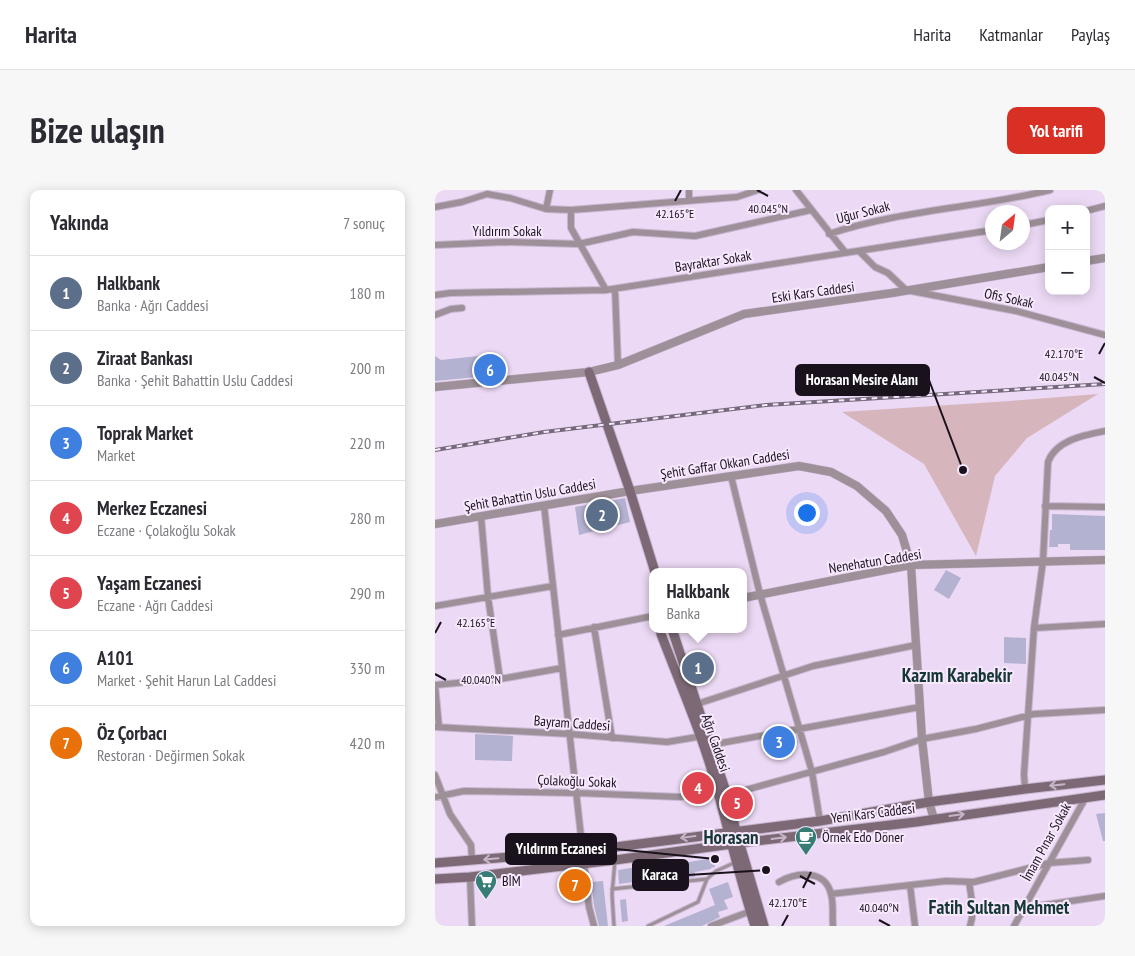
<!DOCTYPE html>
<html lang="tr">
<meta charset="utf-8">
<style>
:root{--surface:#fff;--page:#f7f7f7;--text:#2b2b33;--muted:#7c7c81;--line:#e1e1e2;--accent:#d93025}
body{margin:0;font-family:"PT Sans Narrow",sans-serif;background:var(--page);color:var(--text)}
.controls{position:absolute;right:15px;top:15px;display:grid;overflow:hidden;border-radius:10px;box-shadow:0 2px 12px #0003}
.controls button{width:45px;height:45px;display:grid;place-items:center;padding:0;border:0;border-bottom:1px solid var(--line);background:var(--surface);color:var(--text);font:25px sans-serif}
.compass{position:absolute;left:550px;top:15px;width:45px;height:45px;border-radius:50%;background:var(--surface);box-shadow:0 2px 12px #0003;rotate:29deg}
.you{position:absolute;left:371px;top:322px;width:18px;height:18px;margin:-12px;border:4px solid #fff;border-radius:50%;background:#1a73e8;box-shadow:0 0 0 8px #1a73e833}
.badge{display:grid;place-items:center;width:32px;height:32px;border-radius:50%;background:var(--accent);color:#fff;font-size:16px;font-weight:700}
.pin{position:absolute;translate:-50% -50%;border:2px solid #fff;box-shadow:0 1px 5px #0006}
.popup{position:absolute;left:214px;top:378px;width:98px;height:65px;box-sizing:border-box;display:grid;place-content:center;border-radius:10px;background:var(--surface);filter:drop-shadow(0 1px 4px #0005);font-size:16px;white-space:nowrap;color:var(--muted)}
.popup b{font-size:19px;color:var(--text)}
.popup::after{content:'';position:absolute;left:50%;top:100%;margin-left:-10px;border:10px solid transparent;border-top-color:var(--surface)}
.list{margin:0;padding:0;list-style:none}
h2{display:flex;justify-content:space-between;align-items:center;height:65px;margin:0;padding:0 20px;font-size:21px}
h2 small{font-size:16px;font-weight:400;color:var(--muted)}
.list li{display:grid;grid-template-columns:32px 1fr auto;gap:15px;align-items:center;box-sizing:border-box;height:75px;padding:0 20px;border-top:1px solid var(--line)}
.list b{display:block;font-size:19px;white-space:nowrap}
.list p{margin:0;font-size:16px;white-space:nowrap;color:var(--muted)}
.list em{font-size:16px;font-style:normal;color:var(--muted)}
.map{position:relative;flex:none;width:670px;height:736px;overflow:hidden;border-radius:10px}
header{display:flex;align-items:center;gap:30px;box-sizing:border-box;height:70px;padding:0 25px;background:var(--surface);border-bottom:1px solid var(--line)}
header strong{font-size:24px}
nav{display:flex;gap:28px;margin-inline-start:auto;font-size:18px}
.intro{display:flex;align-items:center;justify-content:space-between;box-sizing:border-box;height:120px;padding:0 30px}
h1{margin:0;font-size:35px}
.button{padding:12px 22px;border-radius:10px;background:var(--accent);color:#fff;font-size:18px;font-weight:700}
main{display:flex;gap:30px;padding:0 30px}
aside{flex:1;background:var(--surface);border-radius:10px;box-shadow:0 2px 12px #0003}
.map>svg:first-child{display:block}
</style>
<header>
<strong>Harita</strong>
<nav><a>Harita</a><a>Katmanlar</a><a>Paylaş</a></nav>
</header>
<div class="intro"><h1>Bize ulaşın</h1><a class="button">Yol tarifi</a></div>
<main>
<aside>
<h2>Yakında<small>7 sonuç</small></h2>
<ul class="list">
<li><span class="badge" style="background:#5c6f8a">1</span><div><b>Halkbank</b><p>Banka · Ağrı Caddesi</p></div><em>180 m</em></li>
<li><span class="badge" style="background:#5c6f8a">2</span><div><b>Ziraat Bankası</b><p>Banka · Şehit Bahattin Uslu Caddesi</p></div><em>200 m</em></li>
<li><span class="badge" style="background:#3f7fe0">3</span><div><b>Toprak Market</b><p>Market</p></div><em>220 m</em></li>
<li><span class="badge" style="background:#e0444e">4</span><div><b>Merkez Eczanesi</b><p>Eczane · Çolakoğlu Sokak</p></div><em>280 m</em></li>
<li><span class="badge" style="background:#e0444e">5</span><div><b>Yaşam Eczanesi</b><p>Eczane · Ağrı Caddesi</p></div><em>290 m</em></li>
<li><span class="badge" style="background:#3f7fe0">6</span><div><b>A101</b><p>Market · Şehit Harun Lal Caddesi</p></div><em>330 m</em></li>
<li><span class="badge" style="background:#e8710a">7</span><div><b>Öz Çorbacı</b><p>Restoran · Değirmen Sokak</p></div><em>420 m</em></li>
</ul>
</aside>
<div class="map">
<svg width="670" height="736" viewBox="0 0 670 736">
<rect width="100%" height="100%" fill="#ecd9f5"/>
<path fill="#d6b6bc" d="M663,204L592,248L560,286L541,366L489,274L407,222L575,211Z"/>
<path fill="#b4b2d1" d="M52,165L57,168V181L52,186L0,191V166L6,170Z
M190,308L195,332L144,345L140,317Z
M617,324L670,326V360H635V354H623V357H614L615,340H617Z
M511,380L526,388L514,409L499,400Z
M569,447L591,448V474L569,473Z
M274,465L278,479L261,484L258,470Z
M40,544L78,546L77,571L40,570Z
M361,545L363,553L330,564L327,551Z
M670,623V651H668L661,624Z
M284,667L285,673L280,674V677L276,678V679L260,682V687L250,688V685L184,694L183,680L248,670V673Z
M168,691L170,710L173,736H164L159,716L156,692Z
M293,692L298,707L289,710L293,719L283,722L285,727L267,736H229L280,715L274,699Z
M191,709L193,731L187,732L185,710Z"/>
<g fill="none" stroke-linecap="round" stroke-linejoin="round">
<g stroke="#c6b5ce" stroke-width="5">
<path id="service" d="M177,699L272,689
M179,736L177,704L180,671
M213,736L263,712L272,689L281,681L301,672"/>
</g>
<g stroke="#c6b5ce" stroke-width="8">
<path id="minor" d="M254,0V10
M361,0L410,62
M0,17L27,12L52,4L75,8L111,19L136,20L302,7L323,0
M111,19L115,0
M136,20V38L171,100
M651,21L670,16
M588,35L614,30
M394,44C466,20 542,18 615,0
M0,55L69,52L144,54L198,42L260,46L376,20
M424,61L440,77L453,83L471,100L581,121L670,145
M180,99L183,175
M0,105L15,103L171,100L558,40
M0,125L16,119L27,118
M296,286L325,404L377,582L385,631
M109,315L149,673L154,717L159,736
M610,316L670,317
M46,326L53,407L65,489
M0,416L118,396
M159,437L177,548
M599,438L670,434
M123,445L218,426
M262,514L378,476L481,455
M0,537L135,544L232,552L268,546
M4,537L0,495L65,489L127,478
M275,555L485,517
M0,585L15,624L36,655L37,670
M590,599L589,584L599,438L608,371L613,272C621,250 649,245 670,241
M292,605L449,562L487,549L541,539L599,524L670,520
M0,607L29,601L142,603L246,607L281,595
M35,687L37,736
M344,692C362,682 390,679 396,704C399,714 397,726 398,736
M534,692C536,706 540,722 535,736
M475,695L480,736
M396,704L511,691L539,692L614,673L653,670
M589,718L670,706
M276,736L316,721
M579,736L651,607"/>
</g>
<g stroke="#c6b5ce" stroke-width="9">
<path id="tertiary" d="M651,71L670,68
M0,197L154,182L183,175L309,124L457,103L614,77
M0,334L195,301L364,276L396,282L422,296L451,321L467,345L476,375L487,549L494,612L499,629
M308,408L476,375L670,370"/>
</g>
<g stroke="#c6b5ce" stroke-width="11">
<path id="secondary" d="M154,182L195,301L220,382
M226,439V444C245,494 267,544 281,595C294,642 305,690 320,736
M237,439L292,605L301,641L329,736
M0,673L149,661L385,631L494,612L590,599L670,590
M0,689L35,687L180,670L304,653L481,632L670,605"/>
</g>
<use href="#service" stroke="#9d9098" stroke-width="3"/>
<use href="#minor" stroke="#9d9098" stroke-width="6"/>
<use href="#tertiary" stroke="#9d9098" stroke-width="8"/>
<use href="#secondary" stroke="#7c6975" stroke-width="9"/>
<g stroke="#76697b" stroke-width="4">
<path id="rail" d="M0,260L109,242L331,215L670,194"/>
</g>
<use href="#rail" stroke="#f7e8fe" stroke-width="2" stroke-dasharray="5.5" stroke-linecap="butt"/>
</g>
<defs><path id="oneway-shaft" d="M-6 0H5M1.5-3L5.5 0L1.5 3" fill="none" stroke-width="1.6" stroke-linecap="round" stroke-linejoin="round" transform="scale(1.25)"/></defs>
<g stroke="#c6b5c7">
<use href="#oneway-shaft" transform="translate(622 595) rotate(174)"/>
<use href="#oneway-shaft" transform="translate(522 625) rotate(-8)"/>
<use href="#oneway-shaft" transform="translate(253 647) rotate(172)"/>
<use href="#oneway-shaft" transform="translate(344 648) rotate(-7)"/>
<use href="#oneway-shaft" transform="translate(56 669) rotate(175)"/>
</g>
<path fill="none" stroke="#19121c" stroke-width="2" d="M322,0L333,6M240,11L246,0M664,164L670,153M659,187L670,193M0,443L6,432M0,484L11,490M365,686L380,694M368,698L376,682M444,730L455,736M347,736L353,725"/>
<defs>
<g id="cafe-pin" transform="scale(1.125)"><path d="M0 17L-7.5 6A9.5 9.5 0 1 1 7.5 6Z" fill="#367d75" stroke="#f7e8fe"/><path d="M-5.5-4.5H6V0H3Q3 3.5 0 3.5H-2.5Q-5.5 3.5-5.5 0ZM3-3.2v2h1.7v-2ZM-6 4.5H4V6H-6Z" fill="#fff"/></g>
<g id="supermarket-pin" transform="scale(1.125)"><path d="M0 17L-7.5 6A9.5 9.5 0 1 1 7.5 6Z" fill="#367d75" stroke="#f7e8fe"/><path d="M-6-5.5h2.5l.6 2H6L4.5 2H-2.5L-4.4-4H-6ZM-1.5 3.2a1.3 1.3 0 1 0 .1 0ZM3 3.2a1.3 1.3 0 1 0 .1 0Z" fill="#fff"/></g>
</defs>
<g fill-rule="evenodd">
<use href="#cafe-pin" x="371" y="647"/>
<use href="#supermarket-pin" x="51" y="691"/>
</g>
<g text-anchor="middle" stroke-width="4" stroke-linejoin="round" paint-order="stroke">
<g font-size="14" fill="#19121c" stroke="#f7e8fe">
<text transform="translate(428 22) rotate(-14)" y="5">Uğur Sokak</text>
<text x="72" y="46">Yıldırım Sokak</text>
<text transform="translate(278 71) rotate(-9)" y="5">Bayraktar Sokak</text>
<text transform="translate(378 102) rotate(-8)" y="5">Eski Kars Caddesi</text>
<text transform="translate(574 108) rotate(12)" y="5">Ofis Sokak</text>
<text transform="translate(290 274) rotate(-9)" y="5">Şehit Gaffar Okkan Caddesi</text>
<text transform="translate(95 305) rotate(-10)" y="5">Şehit Bahattin Uslu Caddesi</text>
<text transform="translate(440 371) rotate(-9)" y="5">Nenehatun Caddesi</text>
<text transform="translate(137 533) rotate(4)" y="5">Bayram Caddesi</text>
<text transform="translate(281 553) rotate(71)" y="5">Ağrı Caddesi</text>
<text transform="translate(142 591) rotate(2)" y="5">Çolakoğlu Sokak</text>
<text transform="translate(438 623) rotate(-7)" y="5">Yeni Kars Caddesi</text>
<text transform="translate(611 652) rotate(-61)" y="5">İmam Pınar Sokak</text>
</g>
<g font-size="14" fill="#19121c" stroke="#f7e8fe" text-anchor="start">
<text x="387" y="652">Örnek Edo Döner</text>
<text x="67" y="696">BİM</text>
</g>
<g font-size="19" font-weight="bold" fill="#153733" stroke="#f7e8fe">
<text x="522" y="492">Kazım Karabekir</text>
<text x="296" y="654">Horasan</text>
<text x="564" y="724">Fatih Sultan Mehmet</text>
</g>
</g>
<g font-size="12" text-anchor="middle" fill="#19121c" stroke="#f7e8fe" stroke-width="4" stroke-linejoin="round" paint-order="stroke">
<text x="333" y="23">40.045°N</text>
<text x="240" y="28">42.165°E</text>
<text x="629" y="168">42.170°E</text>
<text x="624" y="191">40.045°N</text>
<text x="41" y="437">42.165°E</text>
<text x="46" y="494">40.040°N</text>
<text x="353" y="717">42.170°E</text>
<text x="444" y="722">40.040°N</text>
</g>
<path fill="none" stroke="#19121c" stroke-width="2" d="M528 280L494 190M280 669L181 659M331 680L253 685"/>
<g fill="#19121c" stroke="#f7e8fe" stroke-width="2">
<circle cx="528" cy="280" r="5"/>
<circle cx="280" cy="669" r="5"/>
<circle cx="331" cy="680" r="5"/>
</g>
<g fill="#19121c" stroke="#19121c" stroke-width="2">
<rect x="361" y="175" width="133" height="30" rx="5"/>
<rect x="71" y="644" width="110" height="30" rx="5"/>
<rect x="198" y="670" width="55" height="30" rx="5"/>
</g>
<g font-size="15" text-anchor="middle" font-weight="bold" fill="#fff">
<text x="427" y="195">Horasan Mesire Alanı</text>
<text x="126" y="664">Yıldırım Eczanesi</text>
<text x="225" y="690">Karaca</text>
</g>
</svg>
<div class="controls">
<button>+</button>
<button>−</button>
</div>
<svg class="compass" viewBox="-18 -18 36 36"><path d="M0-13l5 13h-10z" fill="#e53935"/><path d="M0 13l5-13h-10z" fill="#7c7c81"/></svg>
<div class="you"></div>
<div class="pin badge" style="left:263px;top:478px;background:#5c6f8a">1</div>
<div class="popup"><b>Halkbank</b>Banka</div>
<div class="pin badge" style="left:167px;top:325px;background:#5c6f8a">2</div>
<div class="pin badge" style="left:344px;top:552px;background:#3f7fe0">3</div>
<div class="pin badge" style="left:263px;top:598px;background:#e0444e">4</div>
<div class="pin badge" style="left:302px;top:613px;background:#e0444e">5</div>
<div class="pin badge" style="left:55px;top:180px;background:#3f7fe0">6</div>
<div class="pin badge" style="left:140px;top:695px;background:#e8710a">7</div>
</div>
</main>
